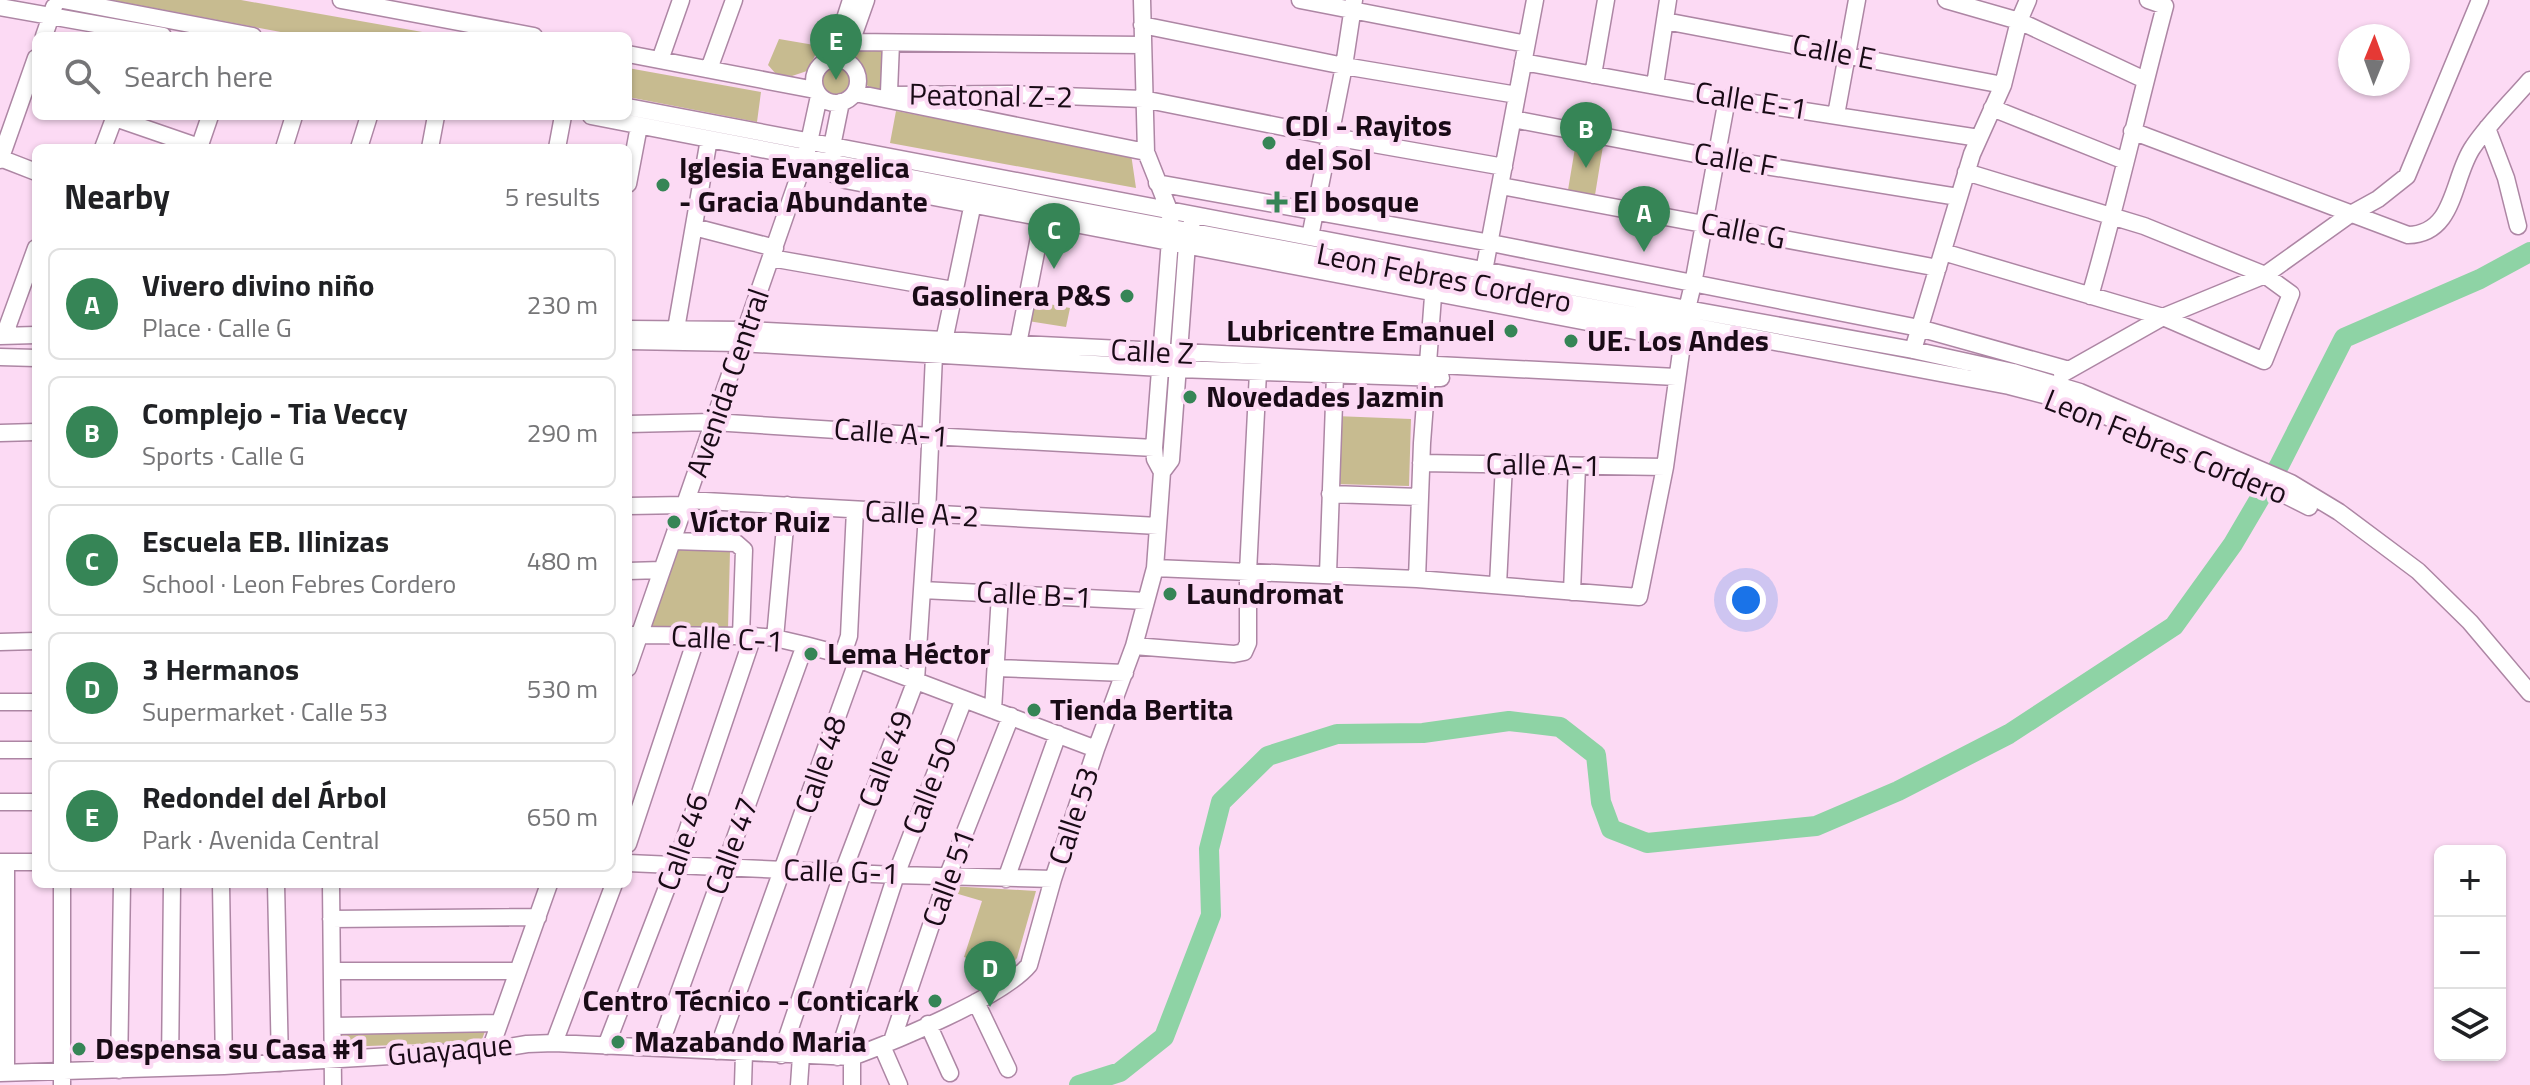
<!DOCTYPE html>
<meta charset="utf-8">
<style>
:root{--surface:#fff;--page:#f2f2f2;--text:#202124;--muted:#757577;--line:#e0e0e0;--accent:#368556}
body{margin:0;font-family:"Titillium Web",sans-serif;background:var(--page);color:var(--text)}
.controls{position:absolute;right:24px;bottom:24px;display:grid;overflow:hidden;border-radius:12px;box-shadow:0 2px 6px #0004}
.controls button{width:72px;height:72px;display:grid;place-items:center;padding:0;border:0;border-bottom:2px solid var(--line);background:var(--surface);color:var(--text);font:40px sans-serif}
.compass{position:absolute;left:2338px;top:24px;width:72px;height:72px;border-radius:50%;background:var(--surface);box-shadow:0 2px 6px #0004;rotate:1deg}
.you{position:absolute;left:1746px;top:600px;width:28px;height:28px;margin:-20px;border:6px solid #fff;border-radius:50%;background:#1a73e8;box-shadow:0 0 0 12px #1a73e833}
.badge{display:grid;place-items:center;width:52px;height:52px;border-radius:50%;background:var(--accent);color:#fff;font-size:26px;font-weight:700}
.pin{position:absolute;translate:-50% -66px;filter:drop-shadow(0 2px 4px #0008)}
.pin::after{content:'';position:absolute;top:42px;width:28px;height:24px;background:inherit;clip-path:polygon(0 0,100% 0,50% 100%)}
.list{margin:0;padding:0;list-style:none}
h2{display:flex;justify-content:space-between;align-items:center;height:104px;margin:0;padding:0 32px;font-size:34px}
h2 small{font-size:26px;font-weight:400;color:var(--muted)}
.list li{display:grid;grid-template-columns:52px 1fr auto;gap:24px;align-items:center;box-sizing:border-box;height:112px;margin:0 16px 16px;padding:0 16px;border:2px solid var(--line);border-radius:12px}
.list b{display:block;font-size:30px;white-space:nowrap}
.list p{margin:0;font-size:26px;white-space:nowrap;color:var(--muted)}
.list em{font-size:26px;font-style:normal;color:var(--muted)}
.icon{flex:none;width:44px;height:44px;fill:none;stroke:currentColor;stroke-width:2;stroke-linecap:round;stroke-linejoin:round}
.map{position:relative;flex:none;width:2530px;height:1085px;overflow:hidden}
.search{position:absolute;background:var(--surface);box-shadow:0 2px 6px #0004;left:32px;top:32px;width:600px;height:88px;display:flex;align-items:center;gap:20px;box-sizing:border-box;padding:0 28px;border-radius:12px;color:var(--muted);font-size:30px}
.panel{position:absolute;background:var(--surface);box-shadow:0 2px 6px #0004;left:32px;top:144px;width:600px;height:744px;border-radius:12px}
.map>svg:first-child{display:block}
</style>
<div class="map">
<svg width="2530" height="1085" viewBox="0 0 2530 1085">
<rect width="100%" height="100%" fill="#fcdaf4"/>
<path fill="#c7bb90" d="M111,0H241L445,36H302Z
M779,39L820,46L807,71L792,76L776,74L768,65Z
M855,44L888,47L886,93L879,92L861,82L860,73L853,62Z
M817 81a19 19 0 1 1 38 0a19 19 0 1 1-38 0Z
M628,68L761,92L757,122L628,97Z
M896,111L1131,154L1136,188L890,143Z
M1576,142L1603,146L1595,195L1568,190Z
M1033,301L1070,308L1066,327L1028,321Z
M1335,416L1411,419L1409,486L1333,484Z
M678,543L730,551L728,629H649Z
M949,886L1036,891L1017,958L1005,972L964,957L982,901L948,891Z
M487,1026L481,1042L340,1047L339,1030Z"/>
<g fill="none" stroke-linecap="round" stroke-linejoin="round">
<path stroke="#8ed3a5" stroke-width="20" d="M1079,1085L1120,1072L1164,1037L1211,915L1209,849L1221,802L1268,756L1337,734L1423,733L1509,721L1560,727L1596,755L1601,802L1611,829L1647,843L1816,826L1898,791L2009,734L2174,626L2233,544L2280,464L2344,338L2480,279L2530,252"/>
<g stroke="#ad86a4" stroke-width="19">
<path id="minor" d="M63,0L253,36
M341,0L534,36
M1142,0L1146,152
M1300,0L1526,44
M1946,0L2019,21L2145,80
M0,7L163,36
M1665,21L2003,85
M1142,25L1344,66L1517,95
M44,36L54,7
M851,42L1142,45
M891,43L889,92L892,95L1010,94L1143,99L1328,136L1504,167
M849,48L866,0
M628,54L815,90
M832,59L851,0
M814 81a22 22 0 1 1 44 0a22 22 0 1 1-44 0Z
M660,60L681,0
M1523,62L1727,99L1979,138
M709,69L734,0
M1593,75L1606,0
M1655,85L1668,0
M855,93L1146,152L1169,210L1171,227L1154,448L1155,459L1162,472
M841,102L829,161L832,173L845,180L1682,340
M628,107L1687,309L1913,350L2013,372L2080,392L2261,470L2291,483L2339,512L2418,571L2470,622L2530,693
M1992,108L2125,161
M1836,115L1857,0
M591,116L1061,207L2009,386L2075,403L2257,481L2309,507
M115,118L202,148
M1513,119L1716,158L1958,197
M2487,128L2506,178L2518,226
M2132,131L2408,235C2456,234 2452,177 2473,147C2489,123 2511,102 2530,80
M103,148L115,116
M199,148L210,116
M284,148L294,116
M359,148L369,116
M430,148L436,116
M557,148L563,116
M0,158L36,172
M0,160L36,58
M1157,183L1491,243L1919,328L2069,370
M628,184L639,126
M1501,186L1938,268
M694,227L775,248
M1310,237L1344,66L1354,0
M1943,252L2163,317L2264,361L2291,294L2265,275L2144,226L1966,172
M771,258L953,290
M1484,271L1535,0
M2090,296C2118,200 2139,103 2165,6L2148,0
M628,329L746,330L1676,377
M676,329L709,139
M0,336L36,335
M4,336L36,248
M628,341L740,343L1178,369L1441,378
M944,341L973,203
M1018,344L1043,217
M1913,350L1972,154L2003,85L2019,21L2028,0
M0,357L36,358
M2062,374L2163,317L2265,275L2349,215L2378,199L2407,176L2480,0
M628,424L713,422L930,436L1154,448
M0,433L36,432
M1421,463L1665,467
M1330,494L1420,497
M687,500L1158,526
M628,506L685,505
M673,541L736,543L744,550L741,636
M1155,568L1417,579L1639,597L1665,467L1687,309L1693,284L1727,99
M628,571L662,570
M1328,574L1335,375
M1417,579L1422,443L1434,283
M1498,585L1504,464
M922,590L1146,601
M1572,592L1577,466
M630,635L753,636L775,638L805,645L858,659L1096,749
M775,638L787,505
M0,642L36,641
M1134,646L1234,654L1244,652L1248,643V572L1258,372
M843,654L849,636L855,510
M628,668L806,156L819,96
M996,668L1125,673
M0,702H36
M993,710L1000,594
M0,750H36
M0,802H36
M628,844L697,636
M0,862H36
M628,863L896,875L1053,879
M1006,879L1058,734
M62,884V1085
M221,884L224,1066
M276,884L280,1063
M331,884L333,1085
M331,919L538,917
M333,971H517
M976,1002L1008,1069
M928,1024L950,1073
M333,1026L499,1023
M892,1041L948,875L1011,716
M554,1043L614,884
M606,1046L676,864L753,636
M882,1046L899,1085
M659,1048L805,645
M490,1050L549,884
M717,1051L858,659
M781,1055L843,872L916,680L927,514L934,355
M837,1057L896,875L964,699
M852,1057V1085
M170,1067L172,884
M119,1070L122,884
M0,1073L224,1066L490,1050L527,1044L554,1043L852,1057C893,1042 1003,997 1029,965L1053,879L1096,749L1134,646L1155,568L1162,472L1171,460L1187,244L1192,222
M6,1073V862
M743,1085L744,1053
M799,1085L801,1056"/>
</g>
<use href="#minor" stroke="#fff" stroke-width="16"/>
</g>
<g fill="#368556" stroke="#fcdaf4" stroke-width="3">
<circle cx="1269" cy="143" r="8"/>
<circle cx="663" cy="185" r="8"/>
<path d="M1273 190h8v8h8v8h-8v8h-8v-8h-8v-8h8z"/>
<circle cx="1127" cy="296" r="8"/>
<circle cx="1511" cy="331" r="8"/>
<circle cx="1571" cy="341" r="8"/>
<circle cx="1190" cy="397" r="8"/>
<circle cx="674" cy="522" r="8"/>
<circle cx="1170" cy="594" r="8"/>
<circle cx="811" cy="654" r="8"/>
<circle cx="1034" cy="710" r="8"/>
<circle cx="935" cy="1001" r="8"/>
<circle cx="618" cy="1042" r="8"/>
<circle cx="79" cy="1049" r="8"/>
</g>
<g text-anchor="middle" stroke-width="8" stroke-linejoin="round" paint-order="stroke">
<g font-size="30" fill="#190b16" stroke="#fcdaf4">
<text transform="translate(1834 52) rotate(11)" y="10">Calle E</text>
<text transform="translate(991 96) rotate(1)" y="10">Peatonal Z-2</text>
<text transform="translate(1751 101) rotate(9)" y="10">Calle E-1</text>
<text transform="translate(1735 160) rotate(10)" y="10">Calle F</text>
<text transform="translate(1743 231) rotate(11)" y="10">Calle G</text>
<text transform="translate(1444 278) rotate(11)" y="10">Leon Febres Cordero</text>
<text transform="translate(1152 352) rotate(3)" y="10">Calle Z</text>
<text transform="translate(728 383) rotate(-71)" y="10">Avenida Central</text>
<text transform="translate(891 433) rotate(4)" y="10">Calle A-1</text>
<text transform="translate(2166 447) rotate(22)" y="10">Leon Febres Cordero</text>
<text transform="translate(1543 465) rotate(1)" y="10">Calle A-1</text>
<text transform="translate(922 514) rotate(3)" y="10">Calle A-2</text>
<text transform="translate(1034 595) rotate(3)" y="10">Calle B-1</text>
<text transform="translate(727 639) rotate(3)" y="10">Calle C-1</text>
<text transform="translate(886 759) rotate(-69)" y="10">Calle 49</text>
<text transform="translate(821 765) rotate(-71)" y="10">Calle 48</text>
<text transform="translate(930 786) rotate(-69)" y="10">Calle 50</text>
<text transform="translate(1074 816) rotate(-72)" y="10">Calle 53</text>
<text transform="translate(683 842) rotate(-71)" y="10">Calle 46</text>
<text transform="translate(732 846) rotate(-70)" y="10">Calle 47</text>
<text transform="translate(841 872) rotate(2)" y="10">Calle G-1</text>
<text transform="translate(949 878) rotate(-70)" y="10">Calle 51</text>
<text transform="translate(450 1050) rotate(-5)" y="10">Guayaque</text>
</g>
<g font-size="30" font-weight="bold" fill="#190b16" stroke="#fcdaf4" text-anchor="start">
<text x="1285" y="136">CDI - Rayitos<tspan x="1285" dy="34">del Sol</tspan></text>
<text x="679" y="178">Iglesia Evangelica<tspan x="679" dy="34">- Gracia Abundante</tspan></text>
<text x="1293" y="212">El bosque</text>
<text x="1111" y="306" text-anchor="end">Gasolinera P&amp;S</text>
<text x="1495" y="341" text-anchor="end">Lubricentre Emanuel</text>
<text x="1587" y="351">UE. Los Andes</text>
<text x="1206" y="407">Novedades Jazmin</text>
<text x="690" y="532">Víctor Ruiz</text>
<text x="1186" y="604">Laundromat</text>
<text x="827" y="664">Lema Héctor</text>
<text x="1050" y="720">Tienda Bertita</text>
<text x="919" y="1011" text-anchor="end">Centro Técnico - Conticark</text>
<text x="634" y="1052">Mazabando Maria</text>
<text x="95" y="1059">Despensa su Casa #1</text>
</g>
</g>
</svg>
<div class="controls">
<button>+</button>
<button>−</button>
<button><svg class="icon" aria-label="layers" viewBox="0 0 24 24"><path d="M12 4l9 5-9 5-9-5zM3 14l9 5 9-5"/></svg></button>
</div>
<svg class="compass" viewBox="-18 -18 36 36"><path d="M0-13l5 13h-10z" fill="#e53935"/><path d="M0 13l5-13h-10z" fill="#757577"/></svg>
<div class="you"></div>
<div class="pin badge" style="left:1644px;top:252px">A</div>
<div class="pin badge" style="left:1586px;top:168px">B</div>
<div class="pin badge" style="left:1054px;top:269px">C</div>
<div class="pin badge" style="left:990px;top:1007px">D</div>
<div class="pin badge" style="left:836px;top:80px">E</div>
<div class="search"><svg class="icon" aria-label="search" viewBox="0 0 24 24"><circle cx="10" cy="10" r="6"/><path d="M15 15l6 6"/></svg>Search here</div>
<section class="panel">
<h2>Nearby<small>5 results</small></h2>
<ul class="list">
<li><span class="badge">A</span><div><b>Vivero divino niño</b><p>Place · Calle G</p></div><em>230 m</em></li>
<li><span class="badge">B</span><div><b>Complejo - Tia Veccy</b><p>Sports · Calle G</p></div><em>290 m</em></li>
<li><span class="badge">C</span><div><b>Escuela EB. Ilinizas</b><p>School · Leon Febres Cordero</p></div><em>480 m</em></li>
<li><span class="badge">D</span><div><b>3 Hermanos</b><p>Supermarket · Calle 53</p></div><em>530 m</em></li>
<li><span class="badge">E</span><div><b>Redondel del Árbol</b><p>Park · Avenida Central</p></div><em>650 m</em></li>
</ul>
</section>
</div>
